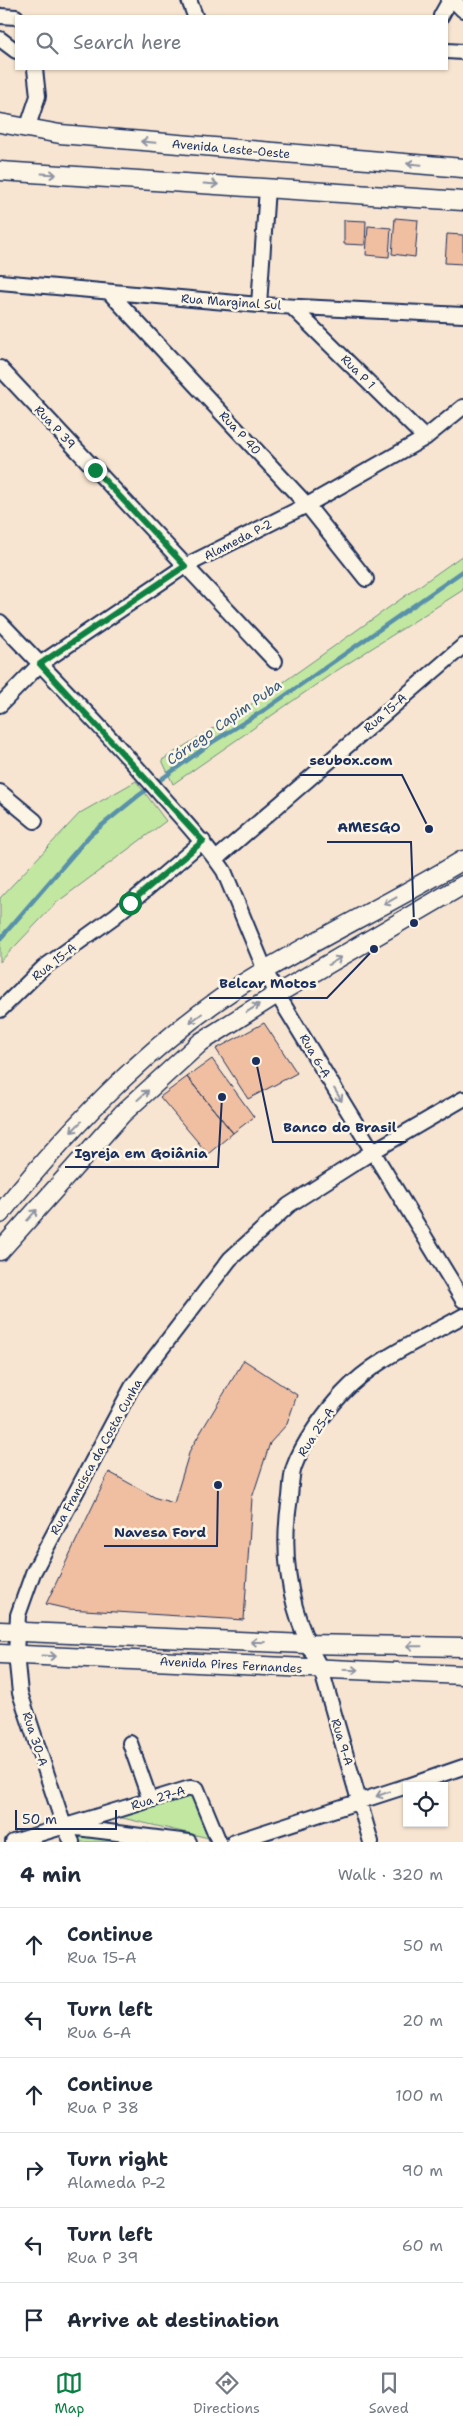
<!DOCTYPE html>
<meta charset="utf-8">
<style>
:root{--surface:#fff;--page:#f2f2f3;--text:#1f2937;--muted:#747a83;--line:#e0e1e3;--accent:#0b8043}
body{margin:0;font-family:"Shantell Sans",sans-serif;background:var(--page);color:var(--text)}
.controls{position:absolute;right:15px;bottom:15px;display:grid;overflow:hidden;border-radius:0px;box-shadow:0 1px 4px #0004}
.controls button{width:45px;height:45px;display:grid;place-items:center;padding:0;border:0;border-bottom:1px solid var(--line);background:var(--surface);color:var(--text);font:25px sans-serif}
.scale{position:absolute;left:15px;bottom:12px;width:102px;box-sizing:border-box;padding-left:5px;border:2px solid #1b2f5e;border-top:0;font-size:14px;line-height:18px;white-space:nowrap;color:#1b2f5e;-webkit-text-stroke:4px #fcf5e5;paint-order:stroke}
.stop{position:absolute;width:15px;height:15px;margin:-11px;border:4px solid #0b8043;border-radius:50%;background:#fff}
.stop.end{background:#0b8043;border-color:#fff;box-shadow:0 1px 5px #0008}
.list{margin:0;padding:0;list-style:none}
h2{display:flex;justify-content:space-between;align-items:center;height:65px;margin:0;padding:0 20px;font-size:21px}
h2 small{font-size:16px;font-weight:400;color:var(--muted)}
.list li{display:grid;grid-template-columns:32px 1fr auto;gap:15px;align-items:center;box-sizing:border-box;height:75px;padding:0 20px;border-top:1px solid var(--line)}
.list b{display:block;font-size:19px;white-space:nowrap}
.list p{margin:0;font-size:16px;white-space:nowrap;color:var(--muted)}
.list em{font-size:16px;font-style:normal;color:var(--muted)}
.icon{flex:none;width:28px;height:28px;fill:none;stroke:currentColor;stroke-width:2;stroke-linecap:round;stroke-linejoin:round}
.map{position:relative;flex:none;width:463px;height:1842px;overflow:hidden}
.search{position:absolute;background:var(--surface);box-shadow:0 1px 4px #0004;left:15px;right:15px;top:15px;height:55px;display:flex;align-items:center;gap:12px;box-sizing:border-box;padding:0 18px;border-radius:0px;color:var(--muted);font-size:19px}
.sheet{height:515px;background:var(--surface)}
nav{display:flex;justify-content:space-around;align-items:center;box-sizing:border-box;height:70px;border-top:1px solid var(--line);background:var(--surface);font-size:14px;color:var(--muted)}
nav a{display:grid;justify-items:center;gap:2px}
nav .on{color:var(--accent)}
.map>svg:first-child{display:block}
</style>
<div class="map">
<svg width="463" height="1842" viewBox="0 0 463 1842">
<rect width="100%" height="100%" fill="#f8e5d1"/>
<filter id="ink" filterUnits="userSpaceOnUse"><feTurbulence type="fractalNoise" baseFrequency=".02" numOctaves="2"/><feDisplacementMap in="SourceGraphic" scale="10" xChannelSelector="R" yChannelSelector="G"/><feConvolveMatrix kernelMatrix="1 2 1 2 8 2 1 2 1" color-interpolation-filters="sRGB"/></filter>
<g filter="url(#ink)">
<path fill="#c2e7a1" stroke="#6e8b80" d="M463,555V590L333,673L173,784L162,760L261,698Z
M136,781L166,821L56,903L0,962V898L80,813Z
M191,1791L213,1839L114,1816Z
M75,1835L125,1842H80Z"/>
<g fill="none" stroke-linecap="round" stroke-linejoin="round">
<path stroke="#5891a9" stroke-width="4.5" d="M0,939L90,835L138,796L214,741L266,709L463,571"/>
</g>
<path fill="#f0bfa1" stroke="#1b2f5e" d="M395,218L418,220L415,257L392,254Z
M344,220L366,221L365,245L344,244Z
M368,226L391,228L389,257L366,255Z
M447,234L463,235V264L445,263Z
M264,1023L297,1073L248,1099L216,1049Z
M212,1059L254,1117L233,1133L187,1077Z
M187,1077L233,1133L208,1154L160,1097Z
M244,1360L297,1395L287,1424L270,1443L252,1498L244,1620L68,1609L46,1604L109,1472L156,1498L174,1503L190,1450Z"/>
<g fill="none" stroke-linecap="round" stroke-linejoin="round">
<g stroke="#1b2f5e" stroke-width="18">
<path id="minor" d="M189,0L195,16
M453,0L463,10
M0,16L16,17
M441,16L450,0
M0,39L16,51
M447,51L463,52
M27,129L38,96L35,69
M0,282L259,305L463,315
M109,292L307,505L366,579
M259,305L267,188
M292,307L425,438
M0,368L275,661
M0,622C54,679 110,735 161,795C183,820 205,843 224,871L265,970L277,994L463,1300
M0,705L40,664L185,566L307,505L425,438L463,407
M0,792L35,821
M216,859L463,646
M0,1010L43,968L115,916L203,841
M130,1743L150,1800
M408,1786L463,1767
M69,1827L189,1842
M13,1842L190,1788L197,1789L219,1842
M72,1842L64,1826L20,1693L16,1654L18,1615L33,1573L132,1387L230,1259L289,1205L372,1152L463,1099
M234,1842L407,1786
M371,1842L321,1669C290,1615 280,1558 290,1497C291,1488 291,1476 294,1467C302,1444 325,1412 342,1394C374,1359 422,1339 463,1316"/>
</g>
<g stroke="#1b2f5e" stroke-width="21">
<path id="major" d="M0,123L60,134L463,168
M0,171L463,201
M0,1214C75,1121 161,1031 265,970C330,932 398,899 463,860
M0,1251L122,1114L201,1042L277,994L463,885
M0,1631L306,1644L463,1647
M0,1654L463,1675"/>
</g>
<use href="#minor" stroke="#fcf5e5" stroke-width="14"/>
<use href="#major" stroke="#fcf5e5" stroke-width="18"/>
</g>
<defs><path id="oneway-shaft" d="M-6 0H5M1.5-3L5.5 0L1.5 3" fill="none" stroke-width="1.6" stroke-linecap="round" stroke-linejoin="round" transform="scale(1.25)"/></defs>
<g stroke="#8c92a2">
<use href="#oneway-shaft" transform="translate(148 142) rotate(-175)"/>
<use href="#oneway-shaft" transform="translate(414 164) rotate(-175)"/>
<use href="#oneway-shaft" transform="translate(49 174) rotate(4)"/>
<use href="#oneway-shaft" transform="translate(211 184) rotate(4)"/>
<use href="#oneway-shaft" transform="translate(390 901) rotate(151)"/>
<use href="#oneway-shaft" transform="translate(335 961) rotate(-30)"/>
<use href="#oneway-shaft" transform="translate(253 1008) rotate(-33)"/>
<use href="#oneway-shaft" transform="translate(196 1018) rotate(143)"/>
<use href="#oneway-shaft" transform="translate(143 1095) rotate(-42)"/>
<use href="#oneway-shaft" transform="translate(338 1095) rotate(59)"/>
<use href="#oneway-shaft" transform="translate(76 1127) rotate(134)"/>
<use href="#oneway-shaft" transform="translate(32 1215) rotate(-48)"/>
<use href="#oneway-shaft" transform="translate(258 1642) rotate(-178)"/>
<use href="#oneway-shaft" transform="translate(414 1646) rotate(-179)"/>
<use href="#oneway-shaft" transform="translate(49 1656) rotate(3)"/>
<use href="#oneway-shaft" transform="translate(351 1670) rotate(2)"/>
<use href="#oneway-shaft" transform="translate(383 1794) rotate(160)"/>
</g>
</g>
<g fill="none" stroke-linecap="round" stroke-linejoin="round" filter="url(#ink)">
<path stroke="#0b8043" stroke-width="6" d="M95,470L185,566L40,664L203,841L130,903"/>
</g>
<g text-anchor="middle" stroke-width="5" stroke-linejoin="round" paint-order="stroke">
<g font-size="12" fill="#1b2f5e" stroke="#fcf5e5">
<text transform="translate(231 149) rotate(5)" y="4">Avenida Leste-Oeste</text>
<text transform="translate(231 302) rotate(4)" y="4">Rua Marginal Sul</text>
<text transform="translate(358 372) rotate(45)" y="4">Rua P 1</text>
<text transform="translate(55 427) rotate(47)" y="4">Rua P 39</text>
<text transform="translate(240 433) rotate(47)" y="4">Rua P 40</text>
<text transform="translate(238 540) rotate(-27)" y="4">Alameda P-2</text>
<text transform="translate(385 713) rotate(-41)" y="4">Rua 15-A</text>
<text transform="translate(54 962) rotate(-38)" y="4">Rua 15-A</text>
<text transform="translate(315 1056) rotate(59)" y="4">Rua 6-A</text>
<text transform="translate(316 1432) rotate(-57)" y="4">Rua 25-A</text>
<text transform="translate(96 1457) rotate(-61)" y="4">Rua Francisca da Costa Cunha</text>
<text transform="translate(231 1665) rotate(3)" y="4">Avenida Pires Fernandes</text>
<text transform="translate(35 1739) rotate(72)" y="4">Rua 30-A</text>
<text transform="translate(342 1742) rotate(73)" y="4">Rua 9-A</text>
<text transform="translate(158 1798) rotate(-17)" y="4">Rua 27-A</text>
</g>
<g font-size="14" font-style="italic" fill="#34587d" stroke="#fcf5e5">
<text transform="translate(224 722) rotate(-35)" y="5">Córrego Capim Puba</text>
</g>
</g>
<path fill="none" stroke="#1b2f5e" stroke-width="2" d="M429 829L402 775H300M414 923L411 842H327M374 949L327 998H209M256 1061L273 1142H406M222 1097L218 1167H65M218 1485L217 1546H104"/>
<g fill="#1b2f5e" stroke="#fcf5e5" stroke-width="2">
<circle cx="429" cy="829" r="5"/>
<circle cx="414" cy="923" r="5"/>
<circle cx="374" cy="949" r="5"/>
<circle cx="256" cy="1061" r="5"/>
<circle cx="222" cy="1097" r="5"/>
<circle cx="218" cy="1485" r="5"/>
</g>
<g font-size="14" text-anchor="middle" font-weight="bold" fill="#1b2f5e" stroke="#fcf5e5" stroke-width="5" stroke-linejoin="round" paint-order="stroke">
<text x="351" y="765">seubox.com</text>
<text x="369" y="832">AMESGO</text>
<text x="268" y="988">Belcar Motos</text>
<text x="340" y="1132">Banco do Brasil</text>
<text x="141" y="1158">Igreja em Goiânia</text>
<text x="160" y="1537">Navesa Ford</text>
</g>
</svg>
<div class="controls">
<button><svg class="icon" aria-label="locate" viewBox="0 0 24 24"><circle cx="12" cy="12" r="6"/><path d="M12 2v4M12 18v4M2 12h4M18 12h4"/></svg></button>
</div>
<div class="scale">50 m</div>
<div class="stop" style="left:130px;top:903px"></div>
<div class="stop end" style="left:95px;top:470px"></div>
<div class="search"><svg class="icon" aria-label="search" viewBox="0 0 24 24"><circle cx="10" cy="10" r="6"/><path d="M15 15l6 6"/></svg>Search here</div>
</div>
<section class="sheet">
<h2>4 min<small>Walk · 320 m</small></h2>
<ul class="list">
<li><svg class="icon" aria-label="ahead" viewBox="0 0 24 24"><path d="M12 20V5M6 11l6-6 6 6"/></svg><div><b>Continue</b><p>Rua 15-A</p></div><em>50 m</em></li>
<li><svg class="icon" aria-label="left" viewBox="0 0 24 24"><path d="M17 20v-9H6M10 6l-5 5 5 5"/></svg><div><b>Turn left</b><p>Rua 6-A</p></div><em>20 m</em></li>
<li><svg class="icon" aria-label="ahead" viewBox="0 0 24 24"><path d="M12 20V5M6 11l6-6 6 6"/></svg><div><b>Continue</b><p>Rua P 38</p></div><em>100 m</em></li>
<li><svg class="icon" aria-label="right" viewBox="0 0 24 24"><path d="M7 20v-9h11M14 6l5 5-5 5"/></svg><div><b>Turn right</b><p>Alameda P-2</p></div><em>90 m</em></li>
<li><svg class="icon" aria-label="left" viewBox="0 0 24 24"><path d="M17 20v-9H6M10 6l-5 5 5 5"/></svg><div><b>Turn left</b><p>Rua P 39</p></div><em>60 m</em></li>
<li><svg class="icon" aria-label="arrive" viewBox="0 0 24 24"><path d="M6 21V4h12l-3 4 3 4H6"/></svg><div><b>Arrive at destination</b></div></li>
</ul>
</section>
<nav>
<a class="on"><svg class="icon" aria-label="map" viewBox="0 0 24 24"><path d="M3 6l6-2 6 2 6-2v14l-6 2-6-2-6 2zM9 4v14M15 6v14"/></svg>Map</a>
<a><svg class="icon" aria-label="directions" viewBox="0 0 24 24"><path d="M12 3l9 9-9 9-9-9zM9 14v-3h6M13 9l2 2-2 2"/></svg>Directions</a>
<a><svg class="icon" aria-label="saved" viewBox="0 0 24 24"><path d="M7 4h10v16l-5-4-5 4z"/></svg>Saved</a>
</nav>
